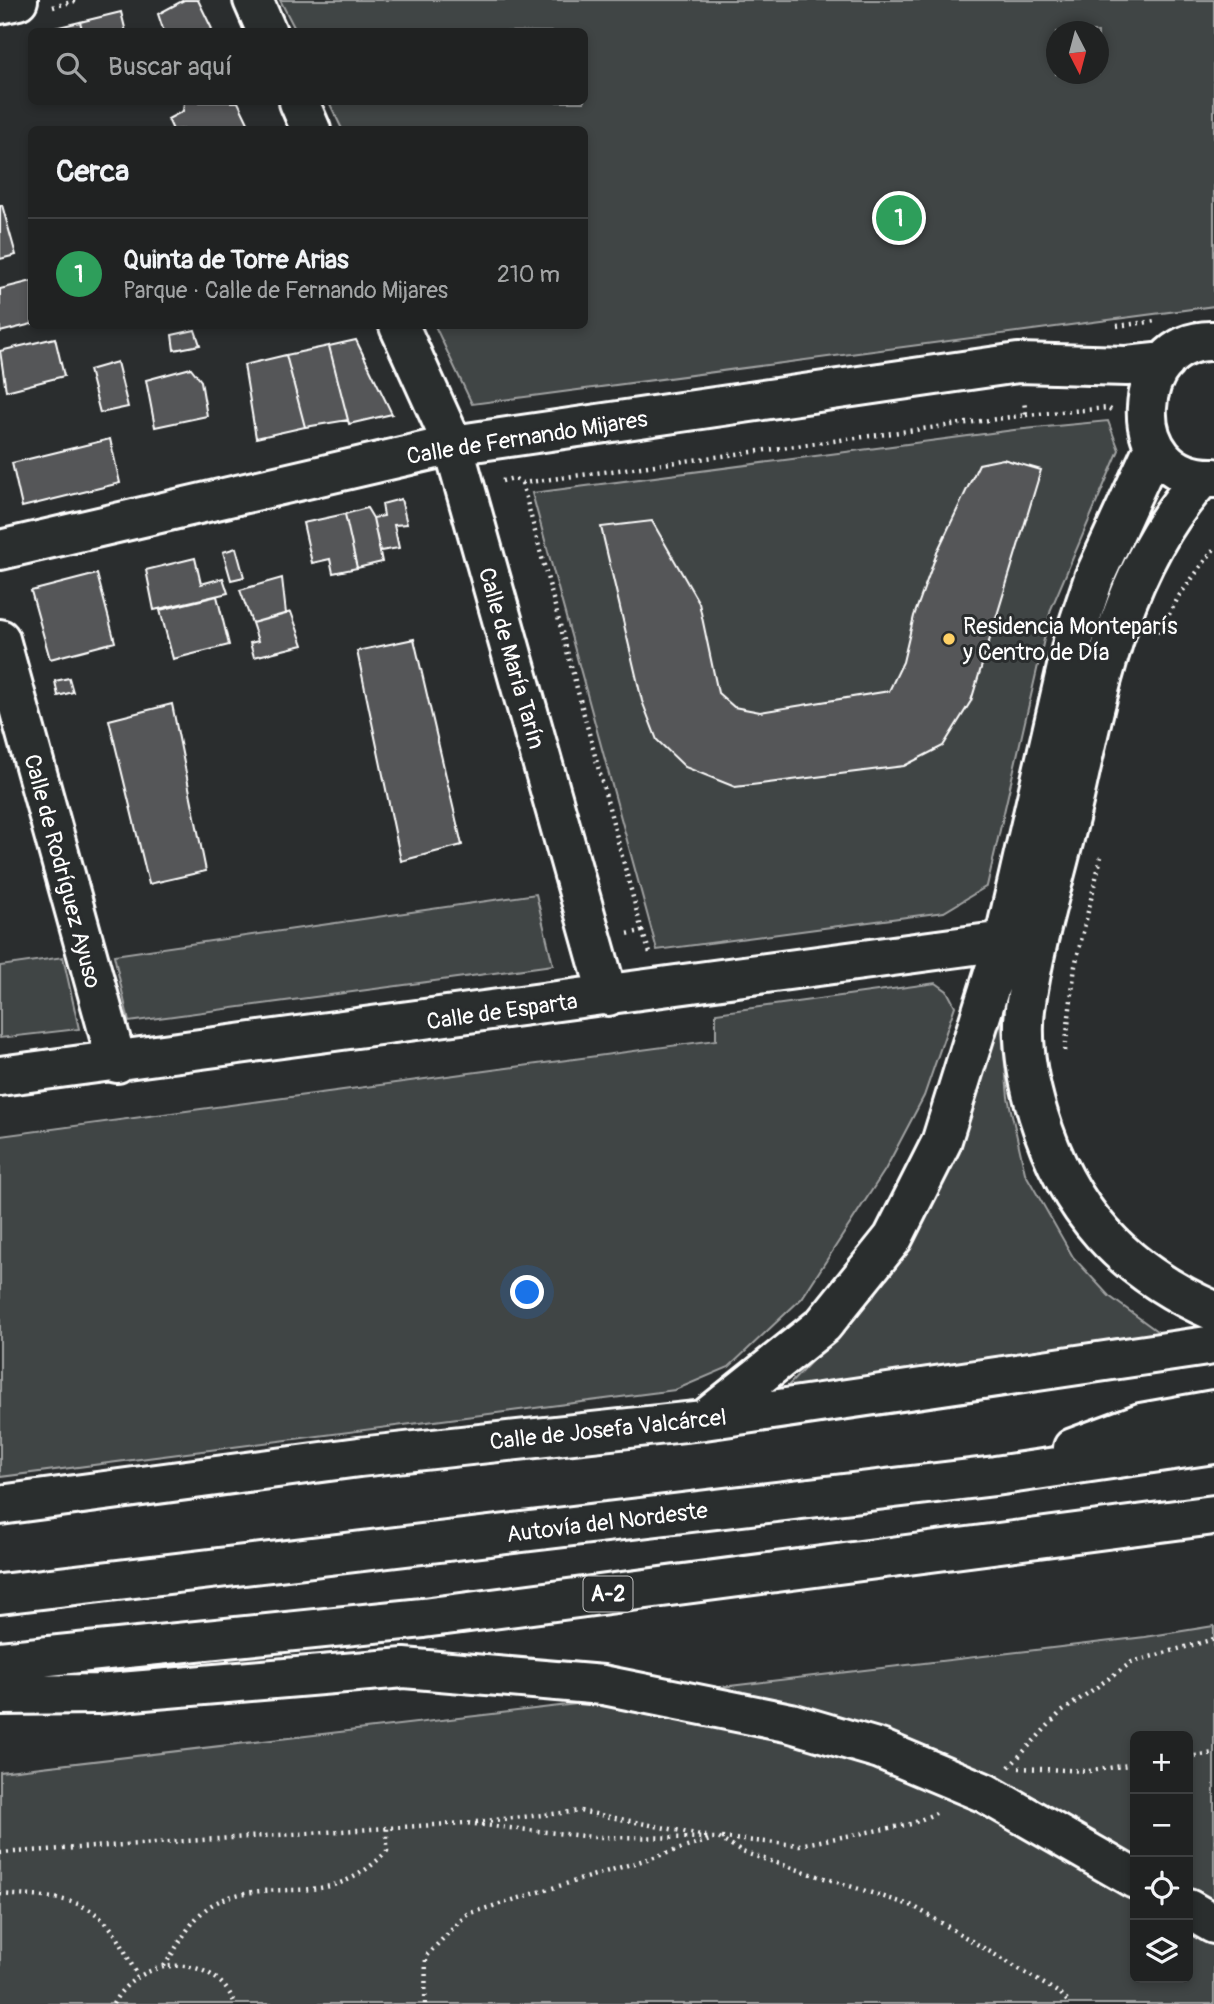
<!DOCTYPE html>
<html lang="es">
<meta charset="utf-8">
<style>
:root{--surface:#202222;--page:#282a2a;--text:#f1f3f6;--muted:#a2a4a5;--line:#3d3f40;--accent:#2563eb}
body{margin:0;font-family:Pangolin,sans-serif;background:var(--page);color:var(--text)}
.controls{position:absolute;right:21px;bottom:21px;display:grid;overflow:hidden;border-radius:10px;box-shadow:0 4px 10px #0003}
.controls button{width:63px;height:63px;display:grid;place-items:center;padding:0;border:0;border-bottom:2px solid var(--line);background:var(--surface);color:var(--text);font:35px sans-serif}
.compass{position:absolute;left:1046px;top:21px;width:63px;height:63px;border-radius:50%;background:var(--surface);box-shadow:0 4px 10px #0003;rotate:174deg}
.you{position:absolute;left:528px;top:1293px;width:24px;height:24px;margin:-18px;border:5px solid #fff;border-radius:50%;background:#1a73e8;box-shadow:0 0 0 10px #1a73e833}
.badge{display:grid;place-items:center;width:46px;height:46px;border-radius:50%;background:var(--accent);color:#fff;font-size:23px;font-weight:700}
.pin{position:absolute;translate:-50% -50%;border:4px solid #fff;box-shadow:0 2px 7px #0006}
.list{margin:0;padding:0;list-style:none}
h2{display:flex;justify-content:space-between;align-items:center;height:91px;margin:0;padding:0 28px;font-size:30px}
h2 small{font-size:23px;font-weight:400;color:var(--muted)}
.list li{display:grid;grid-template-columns:46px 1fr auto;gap:21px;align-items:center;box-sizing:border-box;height:112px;padding:0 28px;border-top:2px solid var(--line)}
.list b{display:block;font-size:26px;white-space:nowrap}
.list p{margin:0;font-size:23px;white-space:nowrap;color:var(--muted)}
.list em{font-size:23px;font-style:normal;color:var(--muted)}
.icon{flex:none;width:38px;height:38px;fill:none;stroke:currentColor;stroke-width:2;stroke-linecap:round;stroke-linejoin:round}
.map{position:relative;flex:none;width:1214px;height:2004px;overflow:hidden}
.search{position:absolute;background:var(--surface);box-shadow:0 4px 10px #0003;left:28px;top:28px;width:560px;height:77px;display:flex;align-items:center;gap:18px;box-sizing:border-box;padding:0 24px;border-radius:10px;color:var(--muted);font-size:26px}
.panel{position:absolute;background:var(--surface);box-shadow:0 4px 10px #0003;left:28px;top:126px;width:560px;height:203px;border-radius:10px}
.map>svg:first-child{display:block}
</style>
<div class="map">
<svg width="1214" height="2004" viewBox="0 0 1214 2004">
<rect width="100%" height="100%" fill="#2a2d2e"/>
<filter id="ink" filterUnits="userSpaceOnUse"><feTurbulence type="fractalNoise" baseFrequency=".0143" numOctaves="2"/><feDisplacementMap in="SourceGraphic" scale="14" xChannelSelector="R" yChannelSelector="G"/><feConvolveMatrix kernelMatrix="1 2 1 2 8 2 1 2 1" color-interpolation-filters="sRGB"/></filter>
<g filter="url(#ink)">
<path fill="#414445" stroke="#a0a2a2" stroke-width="2" fill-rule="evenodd" d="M280,0H1214V306L472,404L435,326H584V130L342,129L329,102H584V32L296,31ZM1056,32H1098V74H1056Z
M1108,421L1119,450L1051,609L987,886L944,912L657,950L532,493L1014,430Z
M536,894L553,965L129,1022L114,955Z
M63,957L79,1029L0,1038V966Z
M936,983L947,991L955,1006L924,1096L885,1170L802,1298L729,1367L675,1390L0,1477V1136L716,1040V1013Z
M1000,1011L1008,1097L1025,1173L1073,1257L1109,1296L1172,1342L786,1388L874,1296L920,1223Z
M1214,1626V2004H0V1772L1145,1637ZM1135,1736H1188V1978H1135Z"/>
<path fill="#555758" stroke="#fff" stroke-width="2" d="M184,0H198L212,29L208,32H164L158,14Z
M121,12L126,32H83L80,22Z
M80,22L83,32H43L42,31Z
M184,102H238L250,127L173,130L168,119L183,111Z
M0,205H2L16,255L0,259Z
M32,281V324L0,332V289Z
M195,330L200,345L174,350L172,335Z
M55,338L64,376L6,391L0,351Z
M356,340L392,414L349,424L329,346Z
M329,346L348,420L305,427L286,355Z
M286,355L305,427L256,438L244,365Z
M117,362L128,407L100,413L89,370Z
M191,368L201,381L207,416L155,427L146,380Z
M110,439L120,483L22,507L12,463Z
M1003,459L1041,470L971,701L943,746L904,766L735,787L685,767L657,740L642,701L601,527L652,521L699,603L718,693L734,707L760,712L889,691L903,662L914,616L938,550L979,464Z
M401,499L407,524L394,525L399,548L380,551L373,518L384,516L382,504Z
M367,508L373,518L382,562L357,568L345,514Z
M345,514L357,568L333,573L330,559L312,563L303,523Z
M236,548L244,577L231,580L223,552Z
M195,558L201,584L223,578L228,593L154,610L146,570Z
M97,574L115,642L50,659L31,591Z
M282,578L286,614L252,623L240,590Z
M217,596L229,645L173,659L160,610Z
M291,612L303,645L254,657L250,643L258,641L252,623Z
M414,639L462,845L401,861L357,651Z
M69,678L73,692L58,696L55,681Z
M172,704L206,871L149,884L109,720Z"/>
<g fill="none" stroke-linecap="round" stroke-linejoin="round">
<g stroke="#fff" stroke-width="44">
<path id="minor" d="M253,0L267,32
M0,4L18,0
M299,102L311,130
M399,326L453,445L608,996
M1214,341C1130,337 1119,480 1214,478
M1202,478C1124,562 1099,684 1075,793C1059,865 1035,936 1025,1009C1021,1044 1028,1081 1038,1114C1067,1210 1122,1271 1214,1311
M0,550L453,445L1018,363L1127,366L1165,362
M0,639L117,1063
M0,1076L1004,941
M709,1416L823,1325L893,1238L941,1143L1004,941L1073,641L1094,578L1154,447
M0,1505L359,1457L704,1420L1214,1345"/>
</g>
<g stroke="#fff" stroke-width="44">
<path id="highway" d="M1073,1448L1141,1423L1214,1410
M0,1594L995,1476L1214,1444
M0,1661L423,1618L1214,1515
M0,1695L97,1694L404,1668L603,1685L791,1723L880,1749L985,1793L1135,1879
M1188,1909L1214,1924"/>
</g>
<path stroke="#fff" stroke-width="4.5" stroke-dasharray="2 5" stroke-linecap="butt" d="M53,7L79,0
M1117,326L1156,321
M1026,415L1108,408L1111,410
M502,481L514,478L522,483L1026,415L1024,401
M522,483L642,931L627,934
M1159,633L1179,596L1214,549
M642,931L650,953
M1065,1051L1075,966L1101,857
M1188,1757L1214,1753
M1009,1767L1060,1713L1132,1662L1214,1639
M1019,1768L1089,1771L1135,1764
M476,1822L580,1811L706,1836
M722,1838L799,1845L911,1824L936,1813
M0,1853L465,1823L592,1837L718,1838L742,1852L913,1906L1061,1994L1070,2004
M0,1894C46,1898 88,1892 117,1937C125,1949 128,1961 138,1975
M164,1966C179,1945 192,1915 215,1903C275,1873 326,1915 387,1851V1828
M113,2004C137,1957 213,1949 235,2004
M425,2004L426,1956L467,1914L710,1840"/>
<use href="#minor" stroke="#2a2d2e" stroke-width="38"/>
<use href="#highway" stroke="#2a2d2e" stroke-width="38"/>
</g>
</g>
<circle fill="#ffd166" stroke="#2a2d2e" stroke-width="2.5" cx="949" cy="639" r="7"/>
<g text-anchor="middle" stroke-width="6" stroke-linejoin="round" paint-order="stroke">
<rect fill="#2a2d2e" stroke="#bfc0c0" stroke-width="2" x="583.5" y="1576.5" width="49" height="35" rx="5"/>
<g font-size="21" font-weight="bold" fill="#fff">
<text x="608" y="1601">A-2</text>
</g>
<g font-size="23" fill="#fff" stroke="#2a2d2e">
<text transform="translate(527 437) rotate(-9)" y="8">Calle de Fernando Mijares</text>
<text transform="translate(512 658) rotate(74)" y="8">Calle de María Tarín</text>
<text transform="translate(63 871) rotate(75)" y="8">Calle de Rodríguez Ayuso</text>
<text transform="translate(502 1011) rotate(-8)" y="8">Calle de Esparta</text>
<text transform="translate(608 1429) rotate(-6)" y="8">Calle de Josefa Valcárcel</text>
<text transform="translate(607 1522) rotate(-7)" y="8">Autovía del Nordeste</text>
</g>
<g font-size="23" fill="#fff" stroke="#2a2d2e" text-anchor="start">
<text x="963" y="634">Residencia Monteparís<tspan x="963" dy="26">y Centro de Día</tspan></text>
</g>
</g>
</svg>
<div class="controls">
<button>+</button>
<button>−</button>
<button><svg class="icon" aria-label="locate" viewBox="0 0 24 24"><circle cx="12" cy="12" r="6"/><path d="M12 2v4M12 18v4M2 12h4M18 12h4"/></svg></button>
<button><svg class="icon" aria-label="layers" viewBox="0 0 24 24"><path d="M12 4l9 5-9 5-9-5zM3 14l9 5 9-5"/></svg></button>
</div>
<svg class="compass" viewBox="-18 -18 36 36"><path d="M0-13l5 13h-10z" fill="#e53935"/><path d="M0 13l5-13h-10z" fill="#a2a4a5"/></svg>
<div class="you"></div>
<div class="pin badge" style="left:899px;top:218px;background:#2e9e5b">1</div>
<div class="search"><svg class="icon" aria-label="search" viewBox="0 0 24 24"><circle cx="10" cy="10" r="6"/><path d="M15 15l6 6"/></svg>Buscar aquí</div>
<section class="panel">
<h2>Cerca<small></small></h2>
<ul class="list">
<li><span class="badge" style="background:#2e9e5b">1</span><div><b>Quinta de Torre Arias</b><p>Parque · Calle de Fernando Mijares</p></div><em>210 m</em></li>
</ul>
</section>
</div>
